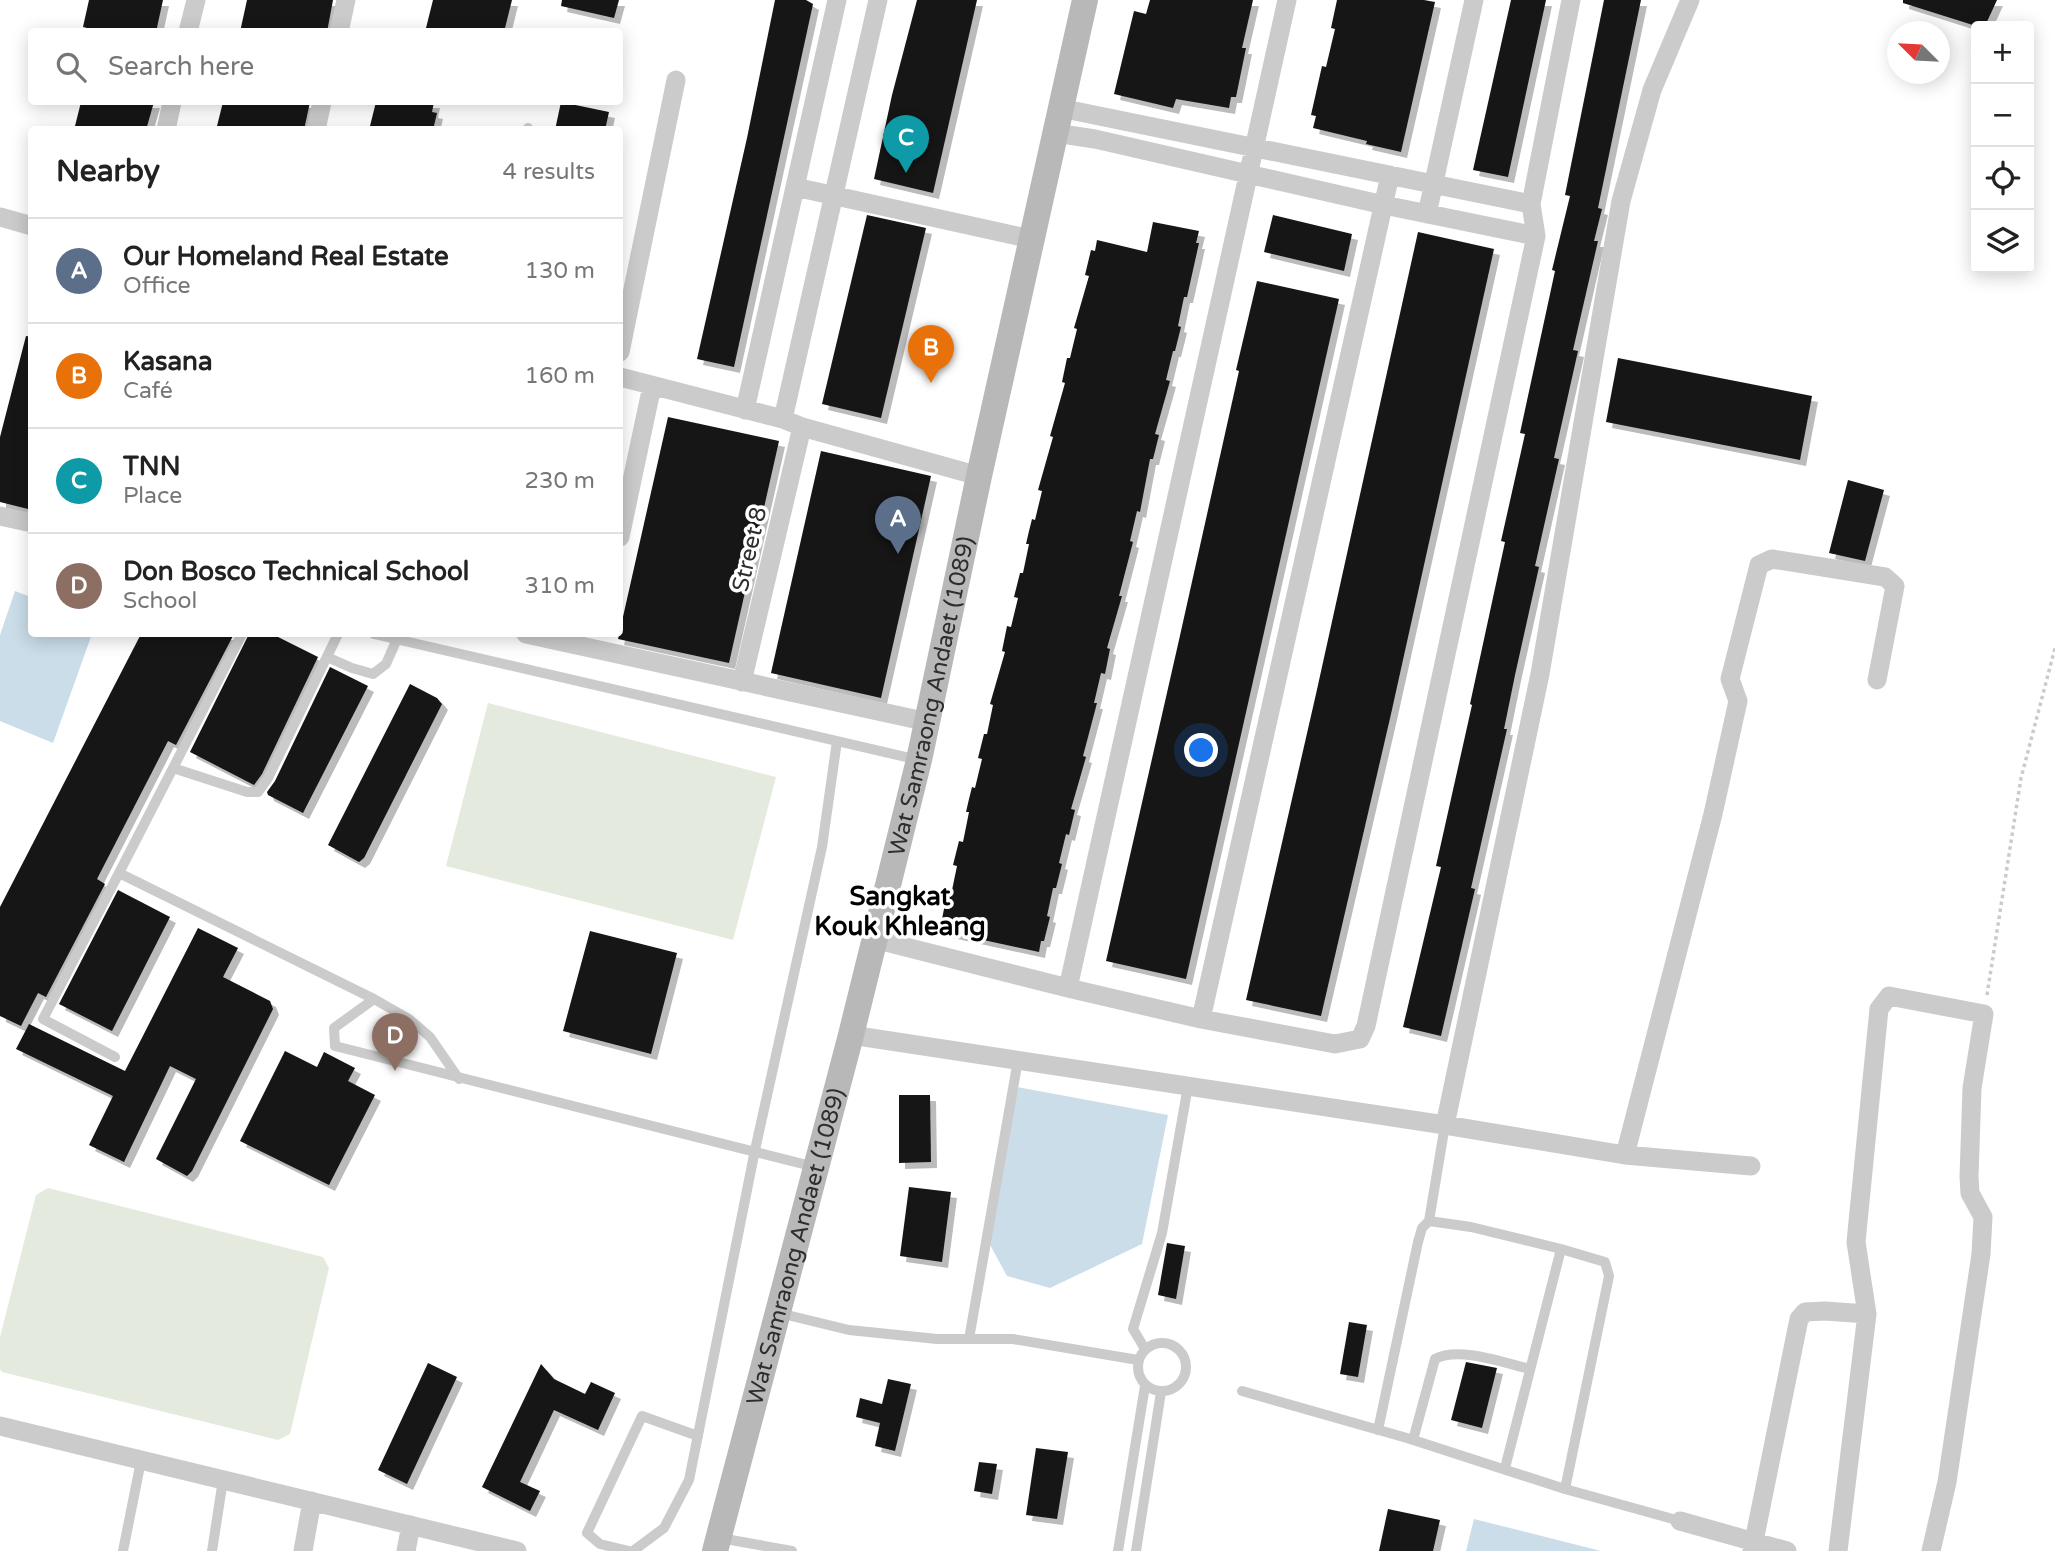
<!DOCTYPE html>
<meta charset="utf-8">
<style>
:root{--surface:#fff;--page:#f2f2f2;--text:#222;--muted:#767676;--line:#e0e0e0;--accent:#db2777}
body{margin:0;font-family:"Varela Round",sans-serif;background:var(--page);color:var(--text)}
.controls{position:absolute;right:21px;top:21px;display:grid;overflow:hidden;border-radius:7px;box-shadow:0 4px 18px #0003}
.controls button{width:63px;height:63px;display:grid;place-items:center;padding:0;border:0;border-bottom:2px solid var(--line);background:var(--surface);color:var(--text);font:35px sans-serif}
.compass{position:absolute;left:1887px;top:21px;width:63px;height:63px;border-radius:50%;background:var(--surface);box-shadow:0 4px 18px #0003;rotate:294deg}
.you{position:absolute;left:1202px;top:751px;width:24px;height:24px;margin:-18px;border:5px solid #fff;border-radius:50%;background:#1a73e8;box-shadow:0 0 0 10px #1a73e833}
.badge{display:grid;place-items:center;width:46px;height:46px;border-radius:50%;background:var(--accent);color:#fff;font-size:23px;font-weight:700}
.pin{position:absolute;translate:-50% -58px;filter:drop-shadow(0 2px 4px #0008)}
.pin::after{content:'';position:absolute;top:37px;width:24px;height:21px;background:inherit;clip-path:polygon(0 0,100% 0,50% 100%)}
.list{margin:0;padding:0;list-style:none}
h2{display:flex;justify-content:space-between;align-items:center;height:91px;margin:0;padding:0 28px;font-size:30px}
h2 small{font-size:23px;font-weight:400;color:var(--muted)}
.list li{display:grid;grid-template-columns:46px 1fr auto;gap:21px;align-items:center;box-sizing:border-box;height:105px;padding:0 28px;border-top:2px solid var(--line)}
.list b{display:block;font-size:26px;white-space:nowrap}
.list p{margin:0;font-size:23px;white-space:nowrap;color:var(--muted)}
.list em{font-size:23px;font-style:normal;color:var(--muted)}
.icon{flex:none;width:38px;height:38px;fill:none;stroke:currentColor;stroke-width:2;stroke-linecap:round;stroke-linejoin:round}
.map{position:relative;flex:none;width:2055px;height:1551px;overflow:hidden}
.search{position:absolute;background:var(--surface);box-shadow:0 4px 18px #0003;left:28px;top:28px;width:595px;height:77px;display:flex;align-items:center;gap:18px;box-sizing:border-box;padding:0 24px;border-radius:7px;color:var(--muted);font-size:26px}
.panel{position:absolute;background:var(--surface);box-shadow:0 4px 18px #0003;left:28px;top:126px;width:595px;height:511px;border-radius:7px}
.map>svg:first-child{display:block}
</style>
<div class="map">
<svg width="2055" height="1551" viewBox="0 0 2055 1551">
<defs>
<filter id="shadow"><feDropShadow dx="6" dy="6" stdDeviation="0" flood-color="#0004"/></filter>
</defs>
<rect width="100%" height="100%" fill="#fff"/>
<path fill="#e4eadd" d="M488,703L776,777L733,940L446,866Z
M48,1188L323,1257L329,1268L290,1434L278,1440L2,1372L0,1369V1337L36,1195Z"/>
<path fill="#cadde8" d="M15,591L31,597L32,634H92L53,743L0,721V635Z
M1017,1087L1168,1115L1142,1244L1050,1288L1007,1276L988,1241Z
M1474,1519L1601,1551H1466Z"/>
<path fill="#151515" filter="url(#shadow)" d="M89,0H163L156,32H103L83,27Z
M247,0H333L327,32H240Z
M433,0H512L504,32H425Z
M562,0H619L614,18L561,6Z
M775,0H806L813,4L734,367L697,359L747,138Z
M917,0H977L933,193L874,179L892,95Z
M1150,0H1253L1242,48H1246L1236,97H1231L1229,108L1176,99L1173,108L1114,94L1134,11L1146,14Z
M1337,0H1424L1435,2L1401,152L1366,144L1367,141L1313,128L1316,116L1311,115L1322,66L1326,67L1335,29L1331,28Z
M1511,0H1546L1508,177L1473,170Z
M1604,0H1641L1598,208L1602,209L1594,241H1598L1573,350L1578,351L1554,458L1559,459L1535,566L1539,567L1515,675L1504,729H1507L1471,888L1475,889L1441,1036L1403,1027L1441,867L1436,866L1472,705L1470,704L1505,542L1501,541L1525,434L1520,433L1555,271L1552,270L1570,196L1565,195Z
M1903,0H1997L1985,26H1976L1903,3Z
M81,102H154L146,130H74Z
M223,102H310L304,130H216Z
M376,102H434L432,112L437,113L433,130H369Z
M561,102L609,112L605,130H555Z
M867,215L926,228L881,418L822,404Z
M1273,215L1352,234L1344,271L1264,252Z
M1153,222L1199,231L1196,243H1199L1187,297H1184L1178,326L1181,327L1175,351H1173L1166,380L1170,381L1155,434L1159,435L1153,459H1150L1140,512L1137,511L1130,541L1133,542L1119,596H1122L1107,648L1110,649L1105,674L1101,673L1094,703H1097L1083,756L1086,757L1071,809L1075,810L1069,835L1066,834L1059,863L1062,864L1056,888H1053L1047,916L1050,917L1044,941H1041L1039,952L942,931L945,919H942L947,894L951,895L957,866L953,865L959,841L963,842L969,812H966L969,799L972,787L975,788L982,759L978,758L984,734H987L993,705L990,704L1005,652L1002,651L1007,626L1011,627L1018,598L1014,597L1020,573H1023L1029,544H1026L1029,531L1032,519L1035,520L1042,491L1038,490L1053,437L1050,436L1065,383L1062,382L1067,358H1070L1077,329L1074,328L1089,276L1085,275L1091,250L1095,251L1097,240L1147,252Z
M1418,232L1494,249L1391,714L1321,1016L1246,1000L1316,694Z
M1257,281L1339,299L1186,979L1106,961L1179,640L1239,371L1236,370Z
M26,336L32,337V510L0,502V437Z
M1618,358L1812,396L1800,460L1606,422Z
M668,417L779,441L729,663L618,639Z
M821,451L931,476L881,698L771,673Z
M1848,480L1884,490L1865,561L1829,553Z
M141,634H234L176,745L168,741L97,879L105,884L46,997L38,993L21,1026L0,1016V907Z
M249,634H272L318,657L262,774L254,785L190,752Z
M330,667L368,686L303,813L268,795L267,792L275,781Z
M410,684L437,698L442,704L364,858L359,862L328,845Z
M118,890L170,917L112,1031L59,1004Z
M198,928L238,948L223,977L270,1001L273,1009L192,1171L187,1176L156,1159L196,1079L170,1066L124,1162L89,1145L113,1096L16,1049L29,1024L125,1071Z
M590,931L677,953L651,1054L563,1031Z
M285,1051L317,1067L324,1052L355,1068L348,1081L375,1095L329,1185L240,1141Z
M899,1095H930L931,1162L899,1163Z
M909,1187L951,1192L942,1262L900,1256Z
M1167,1243L1185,1246L1176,1299L1158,1295Z
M1349,1322L1367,1325L1358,1377L1340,1374Z
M1466,1362L1497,1368L1482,1428L1451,1420Z
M428,1363L457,1377L407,1484L378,1470Z
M541,1364L554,1379L585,1394L591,1382L615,1393L598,1430L554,1410L520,1482L540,1491L530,1511L482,1487Z
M888,1379L911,1384L895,1451L875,1446L880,1423L856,1417L860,1398L882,1404Z
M1036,1448L1068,1452L1057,1519L1026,1515Z
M979,1462L997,1464L992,1494L974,1491Z
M1388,1509L1440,1520L1433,1551H1379Z"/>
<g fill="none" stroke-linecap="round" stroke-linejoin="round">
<path stroke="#cbcbcb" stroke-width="3.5" stroke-dasharray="3.5 3.5" stroke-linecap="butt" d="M1987,995L2021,778L2055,648"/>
<path stroke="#cbcbcb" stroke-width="10" d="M527,130L528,128
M242,634L119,873L374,999L409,1019L430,1037L459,1079
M374,634L919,760
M327,657L352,668L373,674L386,664L397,639
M173,768L247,792H258L268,778L338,634
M374,999L334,1028L335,1046L815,1167
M115,1057L43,1019L119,873
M1429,1221L1471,1227L1561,1249L1505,1468
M1561,1249L1605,1262L1609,1276L1565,1489
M779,1313L849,1330L937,1339H1013L1138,1360
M969,1339L1018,1060
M1138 1367a24 24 0 1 1 48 0a24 24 0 1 1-48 0Z
M1145,1349L1133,1329L1162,1233L1188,1086
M1242,1391L1407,1438L1565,1489L1680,1521
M1378,1430L1418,1242L1422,1228L1429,1221L1445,1125
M1413,1440L1435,1359C1459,1346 1504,1363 1530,1369
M720,1538L792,1551
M123,1551L141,1461
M212,1551L223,1480
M629,1551L600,1544L587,1533L642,1416L698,1436
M633,1551L664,1528L689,1480L755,1150L822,847L837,741
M1118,1551L1145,1386
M1136,1551L1161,1392"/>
<path stroke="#cbcbcb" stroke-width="19" d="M188,32L196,0
M339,32L346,0
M1060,108L1531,204
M166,130L172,102
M316,130L322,102
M1055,133L1095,139L1384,205L1536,236
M795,187L1031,239
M1427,214L1474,0
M0,217L32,226
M620,352L676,80
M620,377L783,419L802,427L979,476
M745,410L837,0
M783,419L878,0
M0,516L32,523
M620,537L652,386
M526,634L928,722
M742,682L802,427
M874,939L1068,988L1201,1019L1335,1044L1360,1039L1366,1026L1536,236L1531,204L1571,0
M1068,988L1287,0
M1201,1019L1390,175
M851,1035L1445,1125L1625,1155L1751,1166
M1445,1125L1540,674L1621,201L1652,90L1690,0
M1625,1155L1713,814L1738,701L1730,679L1759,565L1772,559L1885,577L1895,586L1877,680
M0,1426L517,1551
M1680,1521L1787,1551
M303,1551L312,1501
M406,1551L411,1525
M1752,1551L1799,1319L1805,1312L1825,1311L1867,1314
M1838,1551L1867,1314L1856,1242L1879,1009L1889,996L1984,1014L1972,1088L1969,1177L1970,1193L1983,1217L1981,1254L1947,1482L1931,1551"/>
<path stroke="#b8b8b8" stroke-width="26" id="s1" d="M715,1551L851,1035L919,760L979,476L1085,0"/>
</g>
<g text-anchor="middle" stroke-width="7" stroke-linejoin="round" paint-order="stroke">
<g font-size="23" fill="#2e2e2e" stroke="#fff">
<text transform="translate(749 549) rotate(-77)" y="8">Street 8</text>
<text dy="8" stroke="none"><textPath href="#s1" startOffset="882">Wat Samraong Andaet (1089)</textPath></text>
<text dy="8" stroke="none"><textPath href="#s1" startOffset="315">Wat Samraong Andaet (1089)</textPath></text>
</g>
<g font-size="26" font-weight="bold" fill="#000" stroke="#fff">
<text x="900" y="905">Sangkat<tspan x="900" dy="30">Kouk Khleang</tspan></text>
</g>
</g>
</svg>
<div class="controls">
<button>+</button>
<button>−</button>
<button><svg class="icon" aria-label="locate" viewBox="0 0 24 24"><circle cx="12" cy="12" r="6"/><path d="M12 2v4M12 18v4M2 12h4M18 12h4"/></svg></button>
<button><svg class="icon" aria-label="layers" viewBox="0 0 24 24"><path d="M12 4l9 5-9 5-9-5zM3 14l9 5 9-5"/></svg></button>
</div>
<svg class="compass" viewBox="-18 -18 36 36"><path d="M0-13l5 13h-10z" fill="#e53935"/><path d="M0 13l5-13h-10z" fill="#767676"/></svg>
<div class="you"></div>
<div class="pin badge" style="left:898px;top:554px;background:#5c6f8a">A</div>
<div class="pin badge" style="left:931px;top:383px;background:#e8710a">B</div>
<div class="pin badge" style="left:906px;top:173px;background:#0f9aa8">C</div>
<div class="pin badge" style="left:395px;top:1071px;background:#8d6e63">D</div>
<div class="search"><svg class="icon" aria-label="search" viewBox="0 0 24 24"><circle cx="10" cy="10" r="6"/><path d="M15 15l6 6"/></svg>Search here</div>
<section class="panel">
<h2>Nearby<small>4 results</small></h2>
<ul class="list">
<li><span class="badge" style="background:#5c6f8a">A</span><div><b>Our Homeland Real Estate</b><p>Office</p></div><em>130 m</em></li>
<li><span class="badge" style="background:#e8710a">B</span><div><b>Kasana</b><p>Café</p></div><em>160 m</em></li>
<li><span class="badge" style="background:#0f9aa8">C</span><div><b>TNN</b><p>Place</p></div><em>230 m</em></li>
<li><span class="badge" style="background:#8d6e63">D</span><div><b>Don Bosco Technical School</b><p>School</p></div><em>310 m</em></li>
</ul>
</section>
</div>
